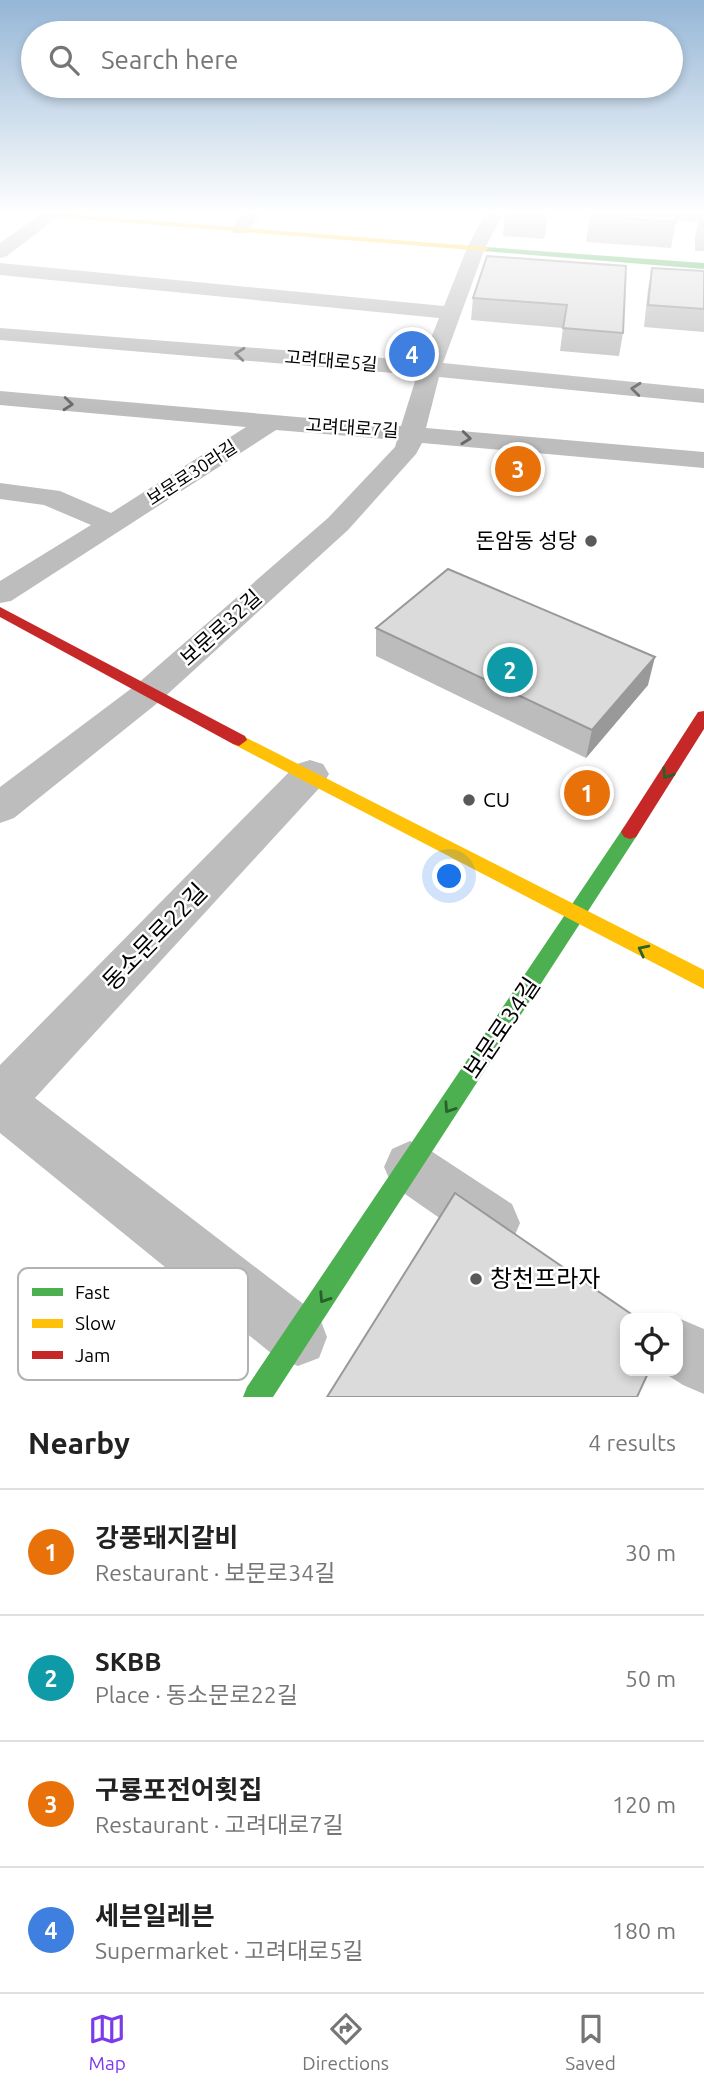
<!DOCTYPE html>
<meta charset="utf-8">
<style>
:root{--surface:#fff;--page:#f2f2f2;--text:#222;--muted:#767676;--line:#e0e0e0;--accent:#7c3aed}
body{margin:0;font-family:Ubuntu,"Noto Sans KR",sans-serif;background:var(--page);color:var(--text)}
.controls{position:absolute;right:21px;bottom:21px;display:grid;overflow:hidden;border-radius:14px;box-shadow:0 4px 10px #0003}
.controls button{width:63px;height:63px;display:grid;place-items:center;padding:0;border:0;border-bottom:2px solid var(--line);background:var(--surface);color:var(--text);font:35px sans-serif}
.you{position:absolute;left:450px;top:877px;width:24px;height:24px;margin:-18px;border:5px solid #fff;border-radius:50%;background:#1a73e8;box-shadow:0 0 0 10px #1a73e833}
.badge{display:grid;place-items:center;width:46px;height:46px;border-radius:50%;background:var(--accent);color:#fff;font-size:23px;font-weight:700}
.pin{position:absolute;translate:-50% -50%;border:4px solid #fff;box-shadow:0 2px 7px #0006}
.list{margin:0;padding:0;list-style:none}
h2{display:flex;justify-content:space-between;align-items:center;height:91px;margin:0;padding:0 28px;font-size:30px}
h2 small{font-size:23px;font-weight:400;color:var(--muted)}
.list li{display:grid;grid-template-columns:46px 1fr auto;gap:21px;align-items:center;box-sizing:border-box;height:126px;padding:0 28px;border-top:2px solid var(--line)}
.list b{display:block;font-size:26px;white-space:nowrap}
.list p{margin:0;font-size:23px;white-space:nowrap;color:var(--muted)}
.list em{font-size:23px;font-style:normal;color:var(--muted)}
.icon{flex:none;width:38px;height:38px;fill:none;stroke:currentColor;stroke-width:2;stroke-linecap:round;stroke-linejoin:round}
.map{position:relative;flex:none;width:704px;height:1397px;overflow:hidden}
.search{position:absolute;background:var(--surface);box-shadow:0 4px 10px #0003;left:21px;right:21px;top:21px;height:77px;display:flex;align-items:center;gap:18px;box-sizing:border-box;padding:0 24px;border-radius:38px;color:var(--muted);font-size:26px}
.sheet{height:595px;background:var(--surface)}
nav{display:flex;justify-content:space-around;align-items:center;box-sizing:border-box;height:98px;border-top:2px solid var(--line);background:var(--surface);font-size:19px;color:var(--muted)}
nav a{display:grid;justify-items:center;gap:4px}
nav .on{color:var(--accent)}
.map>svg:first-child{display:block}
</style>
<div class="map">
<svg width="704" height="1397" viewBox="0 0 704 1397">
<rect width="100%" height="100%" fill="#fff"/>
<g fill="none" stroke-linecap="round" stroke-linejoin="round">
<path fill="#bdbdbd" fill-rule="evenodd" d="M41,214H61L7,256L0,258V243Z
M243,214H261L246,233H234L231,229Z
M485,214H503L485,248L443,363L704,389V403L439,377L426,428L704,452V468L422,443L416,454L348,530L160,701L14,818L0,823V787L136,685L328,518L395,447L397,440L276,430L11,601L0,603V581L91,525L44,505L0,499V483L60,491L111,513L246,427L0,405V391L401,426L417,375L0,340V328L422,361L439,318L0,275V263L444,306L467,248Z
M643,214H704V222L652,219Z
M310,760L323,764L329,774L323,784L35,1098L319,1316L327,1337L319,1358L298,1366L277,1358L0,1133V1065L297,764Z
M410,1141L428,1149L512,1204L520,1223L512,1242L493,1250L474,1242L392,1185L384,1167L392,1149Z
M676,1318H678L704,1329V1394L683,1385L661,1371H678Z"/>
<path fill="#4caf50" fill-rule="evenodd" d="M485,247L704,263V269L482,251V247Z
M630,825L636,827L639,832L636,837L273,1397H243L247,1387L624,827Z"/>
<path fill="#ffc107" fill-rule="evenodd" d="M39,214H69L485,247L489,249L485,251L43,216Z
M239,734L704,970V989L233,744L231,740L233,736Z"/>
<path fill="#c62828" fill-rule="evenodd" d="M0,607L245,736L247,740L239,746L233,744L0,617Z
M704,711V729L636,837L630,839L624,837L621,832L624,827L698,712Z"/>
</g>
<path fill="#bcbcbc" d="M505,214H548L544,239L503,236Z
M590,214L676,222L671,248L586,242Z
M700,214H704V251H695V237Z
M487,256L623,333L619,356L560,351L563,328L471,320L473,298Z
M652,268L704,271V332L644,327L648,289Z
M376,628L648,685L586,758L376,656Z"/>
<path fill="#999" d="M547,214H548L544,239Z
M655,657L648,685L586,758L592,730Z"/>
<path fill="#dbdbdb" stroke="#999" stroke-width="2" d="M590,214H676V222L589,216Z
M700,214H704V225H701Z
M487,256L626,266L623,333L563,328L567,305L473,298Z
M652,268L704,271V309L648,305Z
M448,569L655,657L592,730L376,628Z
M455,1193L637,1318H625V1371H649L637,1397H327Z"/>
<defs><path id="oneway-chevron" d="M-2-3.5L2.5 0L-2 3.5" fill="none" stroke-width="1.6" stroke-linecap="round" stroke-linejoin="round" transform="scale(1.75)"/></defs>
<g stroke="#686868">
<use href="#oneway-chevron" transform="translate(240 354) rotate(-175)"/>
<use href="#oneway-chevron" transform="translate(636 389) rotate(-174)"/>
<use href="#oneway-chevron" transform="translate(68 404) rotate(5)"/>
<use href="#oneway-chevron" transform="translate(466 438) rotate(6)"/>
</g>
<g stroke="#2a602c">
<use href="#oneway-chevron" transform="translate(667 774) rotate(123)"/>
<use href="#oneway-chevron" transform="translate(643 950) rotate(-153)"/>
<use href="#oneway-chevron" transform="translate(449 1108) rotate(124)"/>
<use href="#oneway-chevron" transform="translate(324 1298) rotate(123)"/>
</g>
<linearGradient id="sky" x2="0" y2="1"><stop stop-color="#95b6d6"/><stop offset="0.52" stop-color="#fff"/><stop offset="1" stop-color="#fff" stop-opacity="0"/></linearGradient>
<rect width="704" height="409" fill="url(#sky)"/>
<g fill="#595959" stroke="#fff" stroke-width="2.5">
<circle cx="591" cy="541" r="7"/>
<circle cx="469" cy="800" r="7"/>
<circle cx="476" cy="1279" r="7"/>
</g>
<g text-anchor="middle" stroke-width="5" stroke-linejoin="round" paint-order="stroke">
<g font-size="18" fill="#000" stroke="#fff">
<text transform="translate(331 361) rotate(5)" y="6">고려대로5길</text>
<text transform="translate(352 428) rotate(4)" y="6">고려대로7길</text>
<text transform="translate(192 473) rotate(-33)" y="6">보문로30라길</text>
</g>
<g font-size="21" fill="#000" stroke="#fff" text-anchor="end">
<text x="577" y="548">돈암동 성당</text>
<text x="483" y="807" text-anchor="start">CU</text>
</g>
<g font-size="21" fill="#000" stroke="#fff">
<text transform="translate(221 628) rotate(-42)" y="7">보문로32길</text>
</g>
<g font-size="24" fill="#000" stroke="#fff">
<text transform="translate(155 937) rotate(-46)" y="8">동소문로22길</text>
<text transform="translate(502 1028) rotate(-56)" y="8">보문로34길</text>
</g>
<g font-size="24" fill="#000" stroke="#fff" text-anchor="start">
<text x="490" y="1287">창천프라자</text>
</g>
</g>
<rect x="18" y="1268" width="230" height="112" rx="10" fill="#fff" stroke="#b2b2b2" stroke-width="2"/>
<rect x="32" y="1288" width="31" height="8" fill="#4caf50"/>
<rect x="32" y="1319" width="31" height="9" fill="#ffc107"/>
<rect x="32" y="1351" width="31" height="8" fill="#c62828"/>
<g font-size="19" fill="#000">
<text x="75" y="1299">Fast</text>
<text x="75" y="1330">Slow</text>
<text x="75" y="1362">Jam</text>
</g>
</svg>
<div class="controls">
<button><svg class="icon" aria-label="locate" viewBox="0 0 24 24"><circle cx="12" cy="12" r="6"/><path d="M12 2v4M12 18v4M2 12h4M18 12h4"/></svg></button>
</div>
<div class="you"></div>
<div class="pin badge" style="left:587px;top:793px;background:#e8710a">1</div>
<div class="pin badge" style="left:510px;top:670px;background:#0f9aa8">2</div>
<div class="pin badge" style="left:518px;top:469px;background:#e8710a">3</div>
<div class="pin badge" style="left:412px;top:354px;background:#3f7fe0">4</div>
<div class="search"><svg class="icon" aria-label="search" viewBox="0 0 24 24"><circle cx="10" cy="10" r="6"/><path d="M15 15l6 6"/></svg>Search here</div>
</div>
<section class="sheet">
<h2>Nearby<small>4 results</small></h2>
<ul class="list">
<li><span class="badge" style="background:#e8710a">1</span><div><b>강풍돼지갈비</b><p>Restaurant · 보문로34길</p></div><em>30 m</em></li>
<li><span class="badge" style="background:#0f9aa8">2</span><div><b>SKBB</b><p>Place · 동소문로22길</p></div><em>50 m</em></li>
<li><span class="badge" style="background:#e8710a">3</span><div><b>구룡포전어횟집</b><p>Restaurant · 고려대로7길</p></div><em>120 m</em></li>
<li><span class="badge" style="background:#3f7fe0">4</span><div><b>세븐일레븐</b><p>Supermarket · 고려대로5길</p></div><em>180 m</em></li>
</ul>
</section>
<nav>
<a class="on"><svg class="icon" aria-label="map" viewBox="0 0 24 24"><path d="M3 6l6-2 6 2 6-2v14l-6 2-6-2-6 2zM9 4v14M15 6v14"/></svg>Map</a>
<a><svg class="icon" aria-label="directions" viewBox="0 0 24 24"><path d="M12 3l9 9-9 9-9-9zM9 14v-3h6M13 9l2 2-2 2"/></svg>Directions</a>
<a><svg class="icon" aria-label="saved" viewBox="0 0 24 24"><path d="M7 4h10v16l-5-4-5 4z"/></svg>Saved</a>
</nav>
